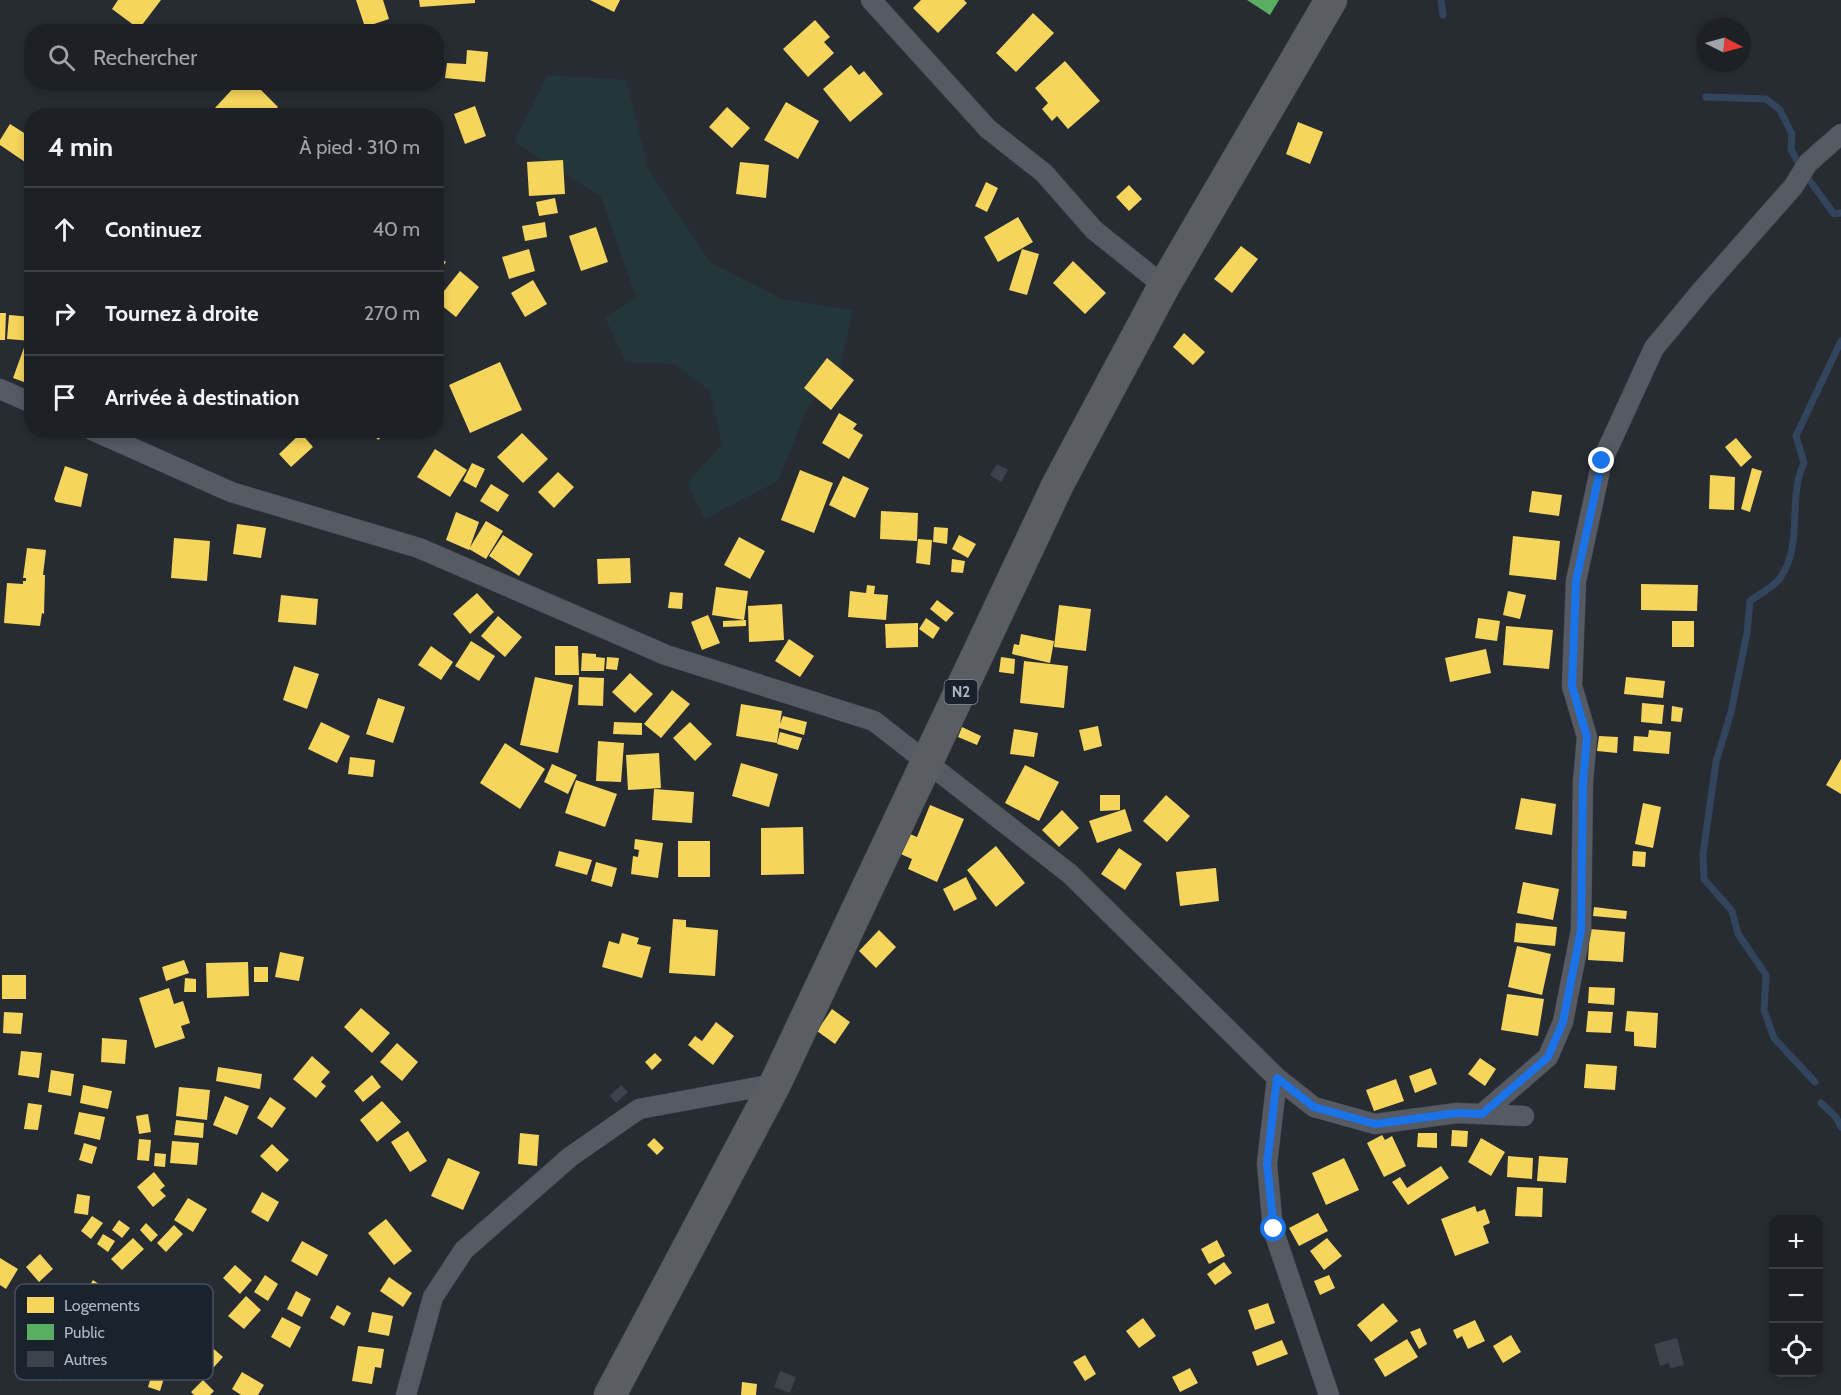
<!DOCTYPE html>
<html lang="fr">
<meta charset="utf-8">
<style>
:root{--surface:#1d2126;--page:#2a2e32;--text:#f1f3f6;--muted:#a0a3a7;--line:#3b3e43}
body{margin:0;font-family:Cabin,sans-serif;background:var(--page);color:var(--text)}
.controls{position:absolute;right:18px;bottom:18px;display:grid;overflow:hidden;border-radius:12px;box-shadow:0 3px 9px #0003}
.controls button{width:54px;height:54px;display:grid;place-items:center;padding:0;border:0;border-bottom:2px solid var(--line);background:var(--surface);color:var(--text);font:30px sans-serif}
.compass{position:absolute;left:1697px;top:18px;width:54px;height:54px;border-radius:50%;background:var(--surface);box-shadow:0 3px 9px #0003;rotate:96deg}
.stop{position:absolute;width:18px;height:18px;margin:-14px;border:4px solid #1a73e8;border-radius:50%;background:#fff}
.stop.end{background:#1a73e8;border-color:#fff;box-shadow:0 2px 6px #0008}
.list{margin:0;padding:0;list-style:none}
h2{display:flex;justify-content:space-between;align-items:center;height:78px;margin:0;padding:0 24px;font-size:26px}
h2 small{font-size:20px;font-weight:400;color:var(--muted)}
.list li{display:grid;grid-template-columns:39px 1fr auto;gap:18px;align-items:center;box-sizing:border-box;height:84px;padding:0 24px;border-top:2px solid var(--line)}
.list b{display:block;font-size:22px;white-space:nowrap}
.list em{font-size:20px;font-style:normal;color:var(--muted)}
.icon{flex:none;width:33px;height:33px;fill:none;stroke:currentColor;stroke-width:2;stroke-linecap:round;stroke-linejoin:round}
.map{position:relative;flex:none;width:1841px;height:1395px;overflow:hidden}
.search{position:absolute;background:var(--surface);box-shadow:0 3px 9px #0003;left:24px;top:24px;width:420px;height:66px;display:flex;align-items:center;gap:15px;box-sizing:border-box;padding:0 21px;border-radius:24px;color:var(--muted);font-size:22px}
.panel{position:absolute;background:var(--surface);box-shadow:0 3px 9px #0003;left:24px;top:108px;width:420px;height:330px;border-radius:24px}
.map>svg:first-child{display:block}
</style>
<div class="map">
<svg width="1841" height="1395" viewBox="0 0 1841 1395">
<rect width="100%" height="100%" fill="#272c33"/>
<path fill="#24363a" d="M548,75L626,80L649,170L711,263L782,299L853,310L840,368L808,407L778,481L705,519L687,483L722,444L710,391L675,364L626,362L605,318L636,297L601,197L514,142Z"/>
<path fill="#f6d55c" d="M118,0H161L139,29L112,9Z
M356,0H383L389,19L365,27Z
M419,0H475V3L420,7Z
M590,0H620L614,12Z
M921,0H964L967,3L938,33L913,8Z
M1033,13L1054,33L1016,72L996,53Z
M815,20L830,37L824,42L834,53L808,77L783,49Z
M467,50L488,52L485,82L445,78L447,63L466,64Z
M1065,61L1100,101L1068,129L1057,116L1052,121L1042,109L1048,103L1035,88Z
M851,65L859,75L864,71L883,94L850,122L823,89Z
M239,82H253L278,107L270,116H221L214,109Z
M786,102L819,121L798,159L764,140Z
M475,106L486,136L465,144L454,114Z
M727,107L750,128L732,148L709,127Z
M1298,122L1323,132L1310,164L1286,154Z
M10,124L32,138V152L25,162L0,145V140Z
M563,160L565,194L529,196L527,162Z
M740,162L769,165L766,198L736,194Z
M986,182L998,188L987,212L975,206Z
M1129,185L1142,199L1129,211L1116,197Z
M555,198L558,213L539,216L536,202Z
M1018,217L1033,242L998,262L984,237Z
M545,222L547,237L525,241L522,226Z
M596,227L608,262L581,271L569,236Z
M1241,246L1258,259L1232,293L1214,279Z
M529,249L535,271L509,279L502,257Z
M1022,249L1039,254L1027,295L1009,290Z
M436,255L446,262L436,276Z
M1073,261L1106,293L1085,314L1053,283Z
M460,271L479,287L456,317L436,301Z
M533,280L547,304L525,317L511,293Z
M0,313H6L5,340H0Z
M9,315L32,317V341L7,339Z
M1184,333L1205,352L1193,365L1173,347Z
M26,342L32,344V385L13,378Z
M827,358L854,380L831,410L804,388Z
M500,362L522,410L470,433L449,385Z
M839,413L857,424L853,429L863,435L849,459L822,443Z
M370,430H389L378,440Z
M301,433L313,447L291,467L279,454Z
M522,433L548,459L523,483L497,457Z
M1736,438L1752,457L1741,467L1725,447Z
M435,449L467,470L450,497L417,477Z
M472,463L485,469L476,488L463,481Z
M65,466L88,474L81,507L56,502L54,499Z
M1752,468L1762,471L1750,512L1741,509Z
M800,470L833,483L814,533L781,520Z
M558,472L574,487L554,508L538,492Z
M1710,475L1735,477L1734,510L1709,509Z
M843,476L869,488L855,518L829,505Z
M491,484L509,495L498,512L480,501Z
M1532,491L1562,495L1559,516L1529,512Z
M881,511L918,513L917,541L880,539Z
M456,512L479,522L469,550L446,540Z
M486,521L503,531L486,559L469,549Z
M237,524L266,528L261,558L233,554Z
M934,527L948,528L947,544L933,542Z
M503,535L533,554L519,576L489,556Z
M959,535L976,544L968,558L952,549Z
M1513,536L1560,541L1556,580L1509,575Z
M739,537L765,551L750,579L724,565Z
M174,538L210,541L207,581L171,578Z
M918,539L932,540L930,565L916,563Z
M27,548L46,550L43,575H45L44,614L42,613L40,626L4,623L7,583L23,584V581H26V578H23Z
M630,558L631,583L598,584L597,559Z
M952,559L965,561L963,573L951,572Z
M1641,584L1698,585L1697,611L1641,610Z
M867,585L875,586L874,594L888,595L886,620L848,617L850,591L866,593Z
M716,587L748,591L744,620L712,615Z
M1508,591L1526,595L1520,619L1503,615Z
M670,592L683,593L682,609L668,608Z
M477,593L494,612L470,634L453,614Z
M281,595L318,599L316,625L278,622Z
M937,600L954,613L946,622L930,609Z
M782,604L784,640L749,642L748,606Z
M1059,605L1091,609L1086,651L1054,647Z
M708,615L720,643L702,650L691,622Z
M498,616L522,637L505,657L481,636Z
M926,618L940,628L933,639L919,629Z
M1478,618L1500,621L1497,641L1475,638Z
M746,620V626L723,627V621Z
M1672,621H1694V647H1672Z
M918,623V647L886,648L885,624Z
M1506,626L1553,630L1549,669L1503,665Z
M1021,634L1054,641L1050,663L1012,654L1014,644L1019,645Z
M789,639L814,656L800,677L775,661Z
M471,641L495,656L479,681L455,666Z
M431,646L453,662L441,680L418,665Z
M555,646H578L579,675H555Z
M1486,649L1491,673L1450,682L1445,658Z
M582,653L596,654V657L605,658L604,671H581Z
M607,657L619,658L617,670L606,669Z
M1001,657L1015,659L1014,674L999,672Z
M1024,661L1068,666L1064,708L1020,703Z
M294,666L319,674L307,709L283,700Z
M630,673L653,694L635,713L612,692Z
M535,677L573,685L558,753L520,745Z
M579,677L604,678L603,706L578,705Z
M1626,677L1665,681L1663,698L1624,694Z
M672,690L690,704L661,738L644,724Z
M378,698L405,707L393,743L366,734Z
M1642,703L1664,705L1662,724L1641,722Z
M741,704L782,711L780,724L783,716L807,722L804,735L779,728L777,743L736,736Z
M1672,706L1683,708L1681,722L1671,721Z
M321,722L350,736L337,763L308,749Z
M614,722L642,723V735L613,734Z
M690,722L712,744L695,761L673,738Z
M1098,726L1102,746L1084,751L1079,730Z
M962,727L981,736L977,745L958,737Z
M1014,729L1038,733L1034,757L1010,754Z
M1649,730L1671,732L1669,754L1633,751L1634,736L1648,737Z
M780,732L802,738L798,750L777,744Z
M1599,736L1618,737L1617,753L1597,751Z
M598,741L624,743L621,782L596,781Z
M505,743L545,769L520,809L480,783Z
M659,753L661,788L628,790L626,755Z
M350,757L375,760L373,777L348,774Z
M1841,759V794L1826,785Z
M741,763L778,774L769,807L732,796Z
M552,764L577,775L568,794L544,782Z
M1025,765L1059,782L1039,821L1005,803Z
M576,780L617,794L605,827L565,813Z
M654,789L694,792L692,823L652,820Z
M1100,795H1120V810L1100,811Z
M1166,795L1190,816L1167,842L1143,821Z
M1521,798L1556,804L1552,835L1515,829Z
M1643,803L1661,807L1653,848L1635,844Z
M930,805L964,819L937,882L908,869L912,859L896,852L905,832L917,837Z
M1125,809L1132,831L1097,843L1089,821Z
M1062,810L1079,828L1059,847L1042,830Z
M803,827L804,874L761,875V828Z
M635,839L663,843L658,878L631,874L633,856L638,857L639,850L634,849Z
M678,841H710V877H678Z
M996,846L1025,883L996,907L967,870Z
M1119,848L1142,864L1125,890L1101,874Z
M559,851L592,860L587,875L555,866Z
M1633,851L1646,852L1645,867L1632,866Z
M596,862L617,868L612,887L591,881Z
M1216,868L1219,901L1180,906L1176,872Z
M966,877L977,899L954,911L943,889Z
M1523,882L1559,889L1553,920L1517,913Z
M1594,907L1627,911L1626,919L1593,916Z
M673,919L686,920V927L718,930L715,976L669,973Z
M1516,923L1557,927L1555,946L1514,942Z
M1590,929L1625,932L1623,962L1588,960Z
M879,930L896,947L876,968L859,951Z
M622,933L639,938L637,944L651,947L642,978L602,967L609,941L619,944Z
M1517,946L1551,954L1542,995L1508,987Z
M280,952L304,957L299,981L275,977Z
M184,960L189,973L166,981L162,967Z
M248,962L249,996L207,998L206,963Z
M254,967H268V982H254Z
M2,975H26V999H2Z
M185,978L196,979V992H184Z
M1589,987L1615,988L1614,1005L1588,1003Z
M169,988L174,1004L183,1001L190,1023L181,1026L185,1038L155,1048L139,998Z
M1507,994L1544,999L1538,1036L1501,1030Z
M361,1008L390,1033L372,1053L344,1027Z
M832,1009L850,1022L835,1044L817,1031Z
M1588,1011L1613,1012L1611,1033L1586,1032Z
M1627,1011L1658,1013L1656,1048L1634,1046V1032L1625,1031Z
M4,1012L23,1013L21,1034L3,1033Z
M716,1022L734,1036L713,1065L688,1045L695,1036L702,1041Z
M102,1038L127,1040L125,1064L101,1062Z
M397,1043L418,1062L402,1081L380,1062Z
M21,1051L42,1053L39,1078L18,1075Z
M655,1053L662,1060L652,1070L645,1062Z
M312,1056L330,1072L321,1082L326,1086L316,1098L293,1079Z
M1480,1058L1496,1069L1485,1086L1468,1074Z
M1586,1064L1617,1066L1615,1090L1584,1088Z
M218,1067L262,1074L260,1089L216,1081Z
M1431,1068L1437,1084L1415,1093L1409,1076Z
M51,1070L74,1074L71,1096L48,1092Z
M372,1075L381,1087L363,1102L354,1091Z
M1396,1079L1404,1101L1374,1111L1366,1090Z
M83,1085L112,1091L108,1109L80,1103Z
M179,1087L210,1090L207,1120L176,1116Z
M225,1096L249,1106L237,1135L213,1125Z
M270,1097L286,1108L272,1128L257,1118Z
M382,1101L401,1122L377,1142L360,1120Z
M28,1103L42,1105L38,1130L24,1129Z
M79,1112L105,1117L100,1140L74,1134Z
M148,1114L151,1132L139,1134L136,1116Z
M176,1120L204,1123L203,1138L174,1135Z
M1452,1130L1468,1131L1467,1147L1451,1146Z
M408,1131L427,1161L410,1172L391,1142Z
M520,1133L539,1135L537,1166L518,1164Z
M1418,1133H1437V1148L1417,1147Z
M1382,1135L1385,1140L1392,1136L1406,1166L1384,1177L1367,1143Z
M654,1138L664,1148L657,1155L647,1145Z
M1481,1138L1505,1152L1491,1176L1468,1162Z
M139,1139L151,1140L149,1161L137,1160Z
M172,1141L199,1143L197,1165L170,1163Z
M84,1143L97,1147L92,1164L79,1160Z
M272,1144L289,1160L277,1172L260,1156Z
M155,1153L166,1154L165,1167L154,1166Z
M1508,1156L1533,1158L1532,1179L1507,1177Z
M1539,1156L1568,1158L1566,1183L1537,1181Z
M448,1158L480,1172L463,1210L431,1196Z
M1344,1158L1359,1190L1326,1205L1312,1173Z
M1441,1166L1449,1178L1408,1205L1392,1182L1400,1177L1407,1188Z
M154,1172L165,1186L160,1190L166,1196L153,1207L137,1187Z
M1517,1187L1543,1188L1542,1217L1515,1216Z
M262,1192L279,1202L268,1222L251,1212Z
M77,1194L90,1196L88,1215L74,1213Z
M188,1198L207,1209L193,1232L174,1220Z
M1475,1206L1477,1212L1485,1209L1490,1223L1483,1226L1489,1243L1455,1256L1441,1219Z
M1318,1213L1328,1231L1299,1246L1289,1228Z
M92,1216L103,1223L91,1239L81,1231Z
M386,1219L412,1251L394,1265L368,1233Z
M119,1220L130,1228L122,1238L112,1230Z
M146,1223L158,1235L151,1242L140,1230Z
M174,1225L183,1234L166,1252L157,1243Z
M103,1234L115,1241L108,1252L97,1244Z
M133,1238L144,1249L122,1270L111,1259Z
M1327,1238L1342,1256L1324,1270L1310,1251Z
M1217,1240L1225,1256L1209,1264L1201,1249Z
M302,1241L328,1255L317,1276L291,1261Z
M40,1254L53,1269L39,1282L26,1267Z
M0,1258L18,1269L6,1289L0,1285Z
M1224,1262L1232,1273L1215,1285L1207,1274Z
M235,1265L252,1280L240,1294L223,1278Z
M265,1275L278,1284L268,1301L254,1292Z
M1329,1275L1335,1288L1320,1295L1314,1281Z
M389,1277L412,1293L403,1307L380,1291Z
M93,1280L103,1287L96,1296L87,1290Z
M296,1291L311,1299L302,1317L287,1309Z
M246,1296L261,1310L244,1329L228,1316Z
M1268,1303L1275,1323L1255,1330L1248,1310Z
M1383,1303L1398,1321L1371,1342L1357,1325Z
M337,1305L351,1313L344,1326L330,1318Z
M372,1312L393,1316L389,1336L368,1332Z
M282,1317L301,1327L290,1348L271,1337Z
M1143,1318L1156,1336L1139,1348L1126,1331Z
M1475,1320L1485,1341L1468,1349L1462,1336L1457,1339L1453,1330Z
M1420,1328L1427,1344L1419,1349L1410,1332Z
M1511,1335L1521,1352L1503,1363L1493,1346Z
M78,1336L93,1355L61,1381L46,1362Z
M200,1337L223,1357L205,1377L182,1357Z
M1407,1339L1418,1357L1385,1377L1374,1359Z
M1282,1340L1288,1354L1257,1366L1252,1352Z
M358,1346L384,1349L381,1368L375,1367L372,1384L352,1381Z
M1085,1355L1096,1374L1085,1381L1073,1362Z
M1190,1368L1198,1383L1180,1392L1172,1377Z
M153,1371L165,1375L160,1391L148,1387Z
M242,1372L264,1385L258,1395H241L232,1389Z
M203,1380L214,1391L210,1395H194L191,1392Z
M742,1382L757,1384L756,1395H741Z"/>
<path fill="#5aae61" d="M1247,0H1279L1270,15Z"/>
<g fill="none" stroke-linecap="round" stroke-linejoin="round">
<path stroke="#33445d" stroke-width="7" d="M1441,0L1443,15
M1706,97L1766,99L1780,110L1792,134L1791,149L1800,167
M1807,177L1834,214L1841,213
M1815,1082L1774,1038L1764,1010L1766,975L1738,934L1732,911L1704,879L1703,854L1716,762L1731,712L1747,633L1750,601C1759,594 1774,587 1780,578C1804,545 1787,498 1804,463L1796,436L1841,341
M1821,1103L1836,1117L1841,1127"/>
</g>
<path fill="#3e424a" d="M997,464L1008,470L1001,482L990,475Z
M621,1085L628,1092L616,1103L610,1096Z
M1677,1338L1684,1365L1670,1368L1669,1363L1660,1366L1654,1344Z
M780,1371L796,1377L790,1393L774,1387Z"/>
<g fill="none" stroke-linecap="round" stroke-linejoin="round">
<g stroke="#43474c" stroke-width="21">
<path id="minor" d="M871,0L988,129L1044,173L1094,230L1164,286
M0,389L32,403
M92,430L231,492L419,548L666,655L874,721L1070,874L1277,1078L1314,1107L1375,1124L1457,1113L1524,1116
M1277,1078L1267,1164L1273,1229L1329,1395
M1482,1114L1548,1057L1563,1022L1581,930L1583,781L1587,737L1572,686L1576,581L1602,461L1654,348L1702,290L1793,187L1808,163L1841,134
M406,1395L433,1297L464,1250L570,1157L639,1109L775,1084"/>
</g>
<g stroke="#43484f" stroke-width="33">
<path id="trunk" d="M610,1395L775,1084L1058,484L1164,286L1331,0"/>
</g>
<use href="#minor" stroke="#565a62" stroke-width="20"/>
<use href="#trunk" stroke="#5a5e63" stroke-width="32"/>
</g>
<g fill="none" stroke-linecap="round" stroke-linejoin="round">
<path stroke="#1a73e8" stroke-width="8" d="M1274,1229L1267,1164L1277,1078L1314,1107L1375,1124L1457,1113L1482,1114L1548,1057L1563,1022L1581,930L1583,781L1587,737L1572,686L1576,581L1602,461"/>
</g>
<g text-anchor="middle" stroke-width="6" stroke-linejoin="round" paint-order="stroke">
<rect fill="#1a222e" stroke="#828b98" stroke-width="1.5" x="944.5" y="680" width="33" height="24" rx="4.5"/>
<g font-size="15" font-weight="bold" fill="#afb8c6">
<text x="961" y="697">N2</text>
</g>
</g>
<rect x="15" y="1284" width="198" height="96" rx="9" fill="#1a222e" stroke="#474f5c" stroke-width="1.5"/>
<rect x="27" y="1297" width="27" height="16" fill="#f6d55c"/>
<rect x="27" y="1324" width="27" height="16" fill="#5aae61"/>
<rect x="27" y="1351" width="27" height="16" fill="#3e424a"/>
<g font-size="16" fill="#afb8c6">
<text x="64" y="1311">Logements</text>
<text x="64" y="1338">Public</text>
<text x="64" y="1365">Autres</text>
</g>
</svg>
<div class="controls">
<button>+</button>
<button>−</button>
<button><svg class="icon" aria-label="locate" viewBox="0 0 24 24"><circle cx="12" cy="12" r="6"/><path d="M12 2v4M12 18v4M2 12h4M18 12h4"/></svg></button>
</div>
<svg class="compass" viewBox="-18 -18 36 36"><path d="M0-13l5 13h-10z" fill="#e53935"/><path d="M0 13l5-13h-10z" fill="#a0a3a7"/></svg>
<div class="stop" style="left:1274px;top:1229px"></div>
<div class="stop end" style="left:1602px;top:461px"></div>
<div class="search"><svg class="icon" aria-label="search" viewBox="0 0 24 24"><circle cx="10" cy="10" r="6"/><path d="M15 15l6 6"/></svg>Rechercher</div>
<section class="panel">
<h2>4 min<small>À pied · 310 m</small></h2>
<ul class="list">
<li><svg class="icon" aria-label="ahead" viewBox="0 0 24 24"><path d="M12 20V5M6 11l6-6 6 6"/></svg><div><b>Continuez</b></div><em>40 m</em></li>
<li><svg class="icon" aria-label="right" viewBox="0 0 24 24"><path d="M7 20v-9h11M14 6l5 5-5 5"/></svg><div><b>Tournez à droite</b></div><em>270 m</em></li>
<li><svg class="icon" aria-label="arrive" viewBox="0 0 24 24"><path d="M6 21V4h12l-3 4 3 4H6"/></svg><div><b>Arrivée à destination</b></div></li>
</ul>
</section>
</div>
